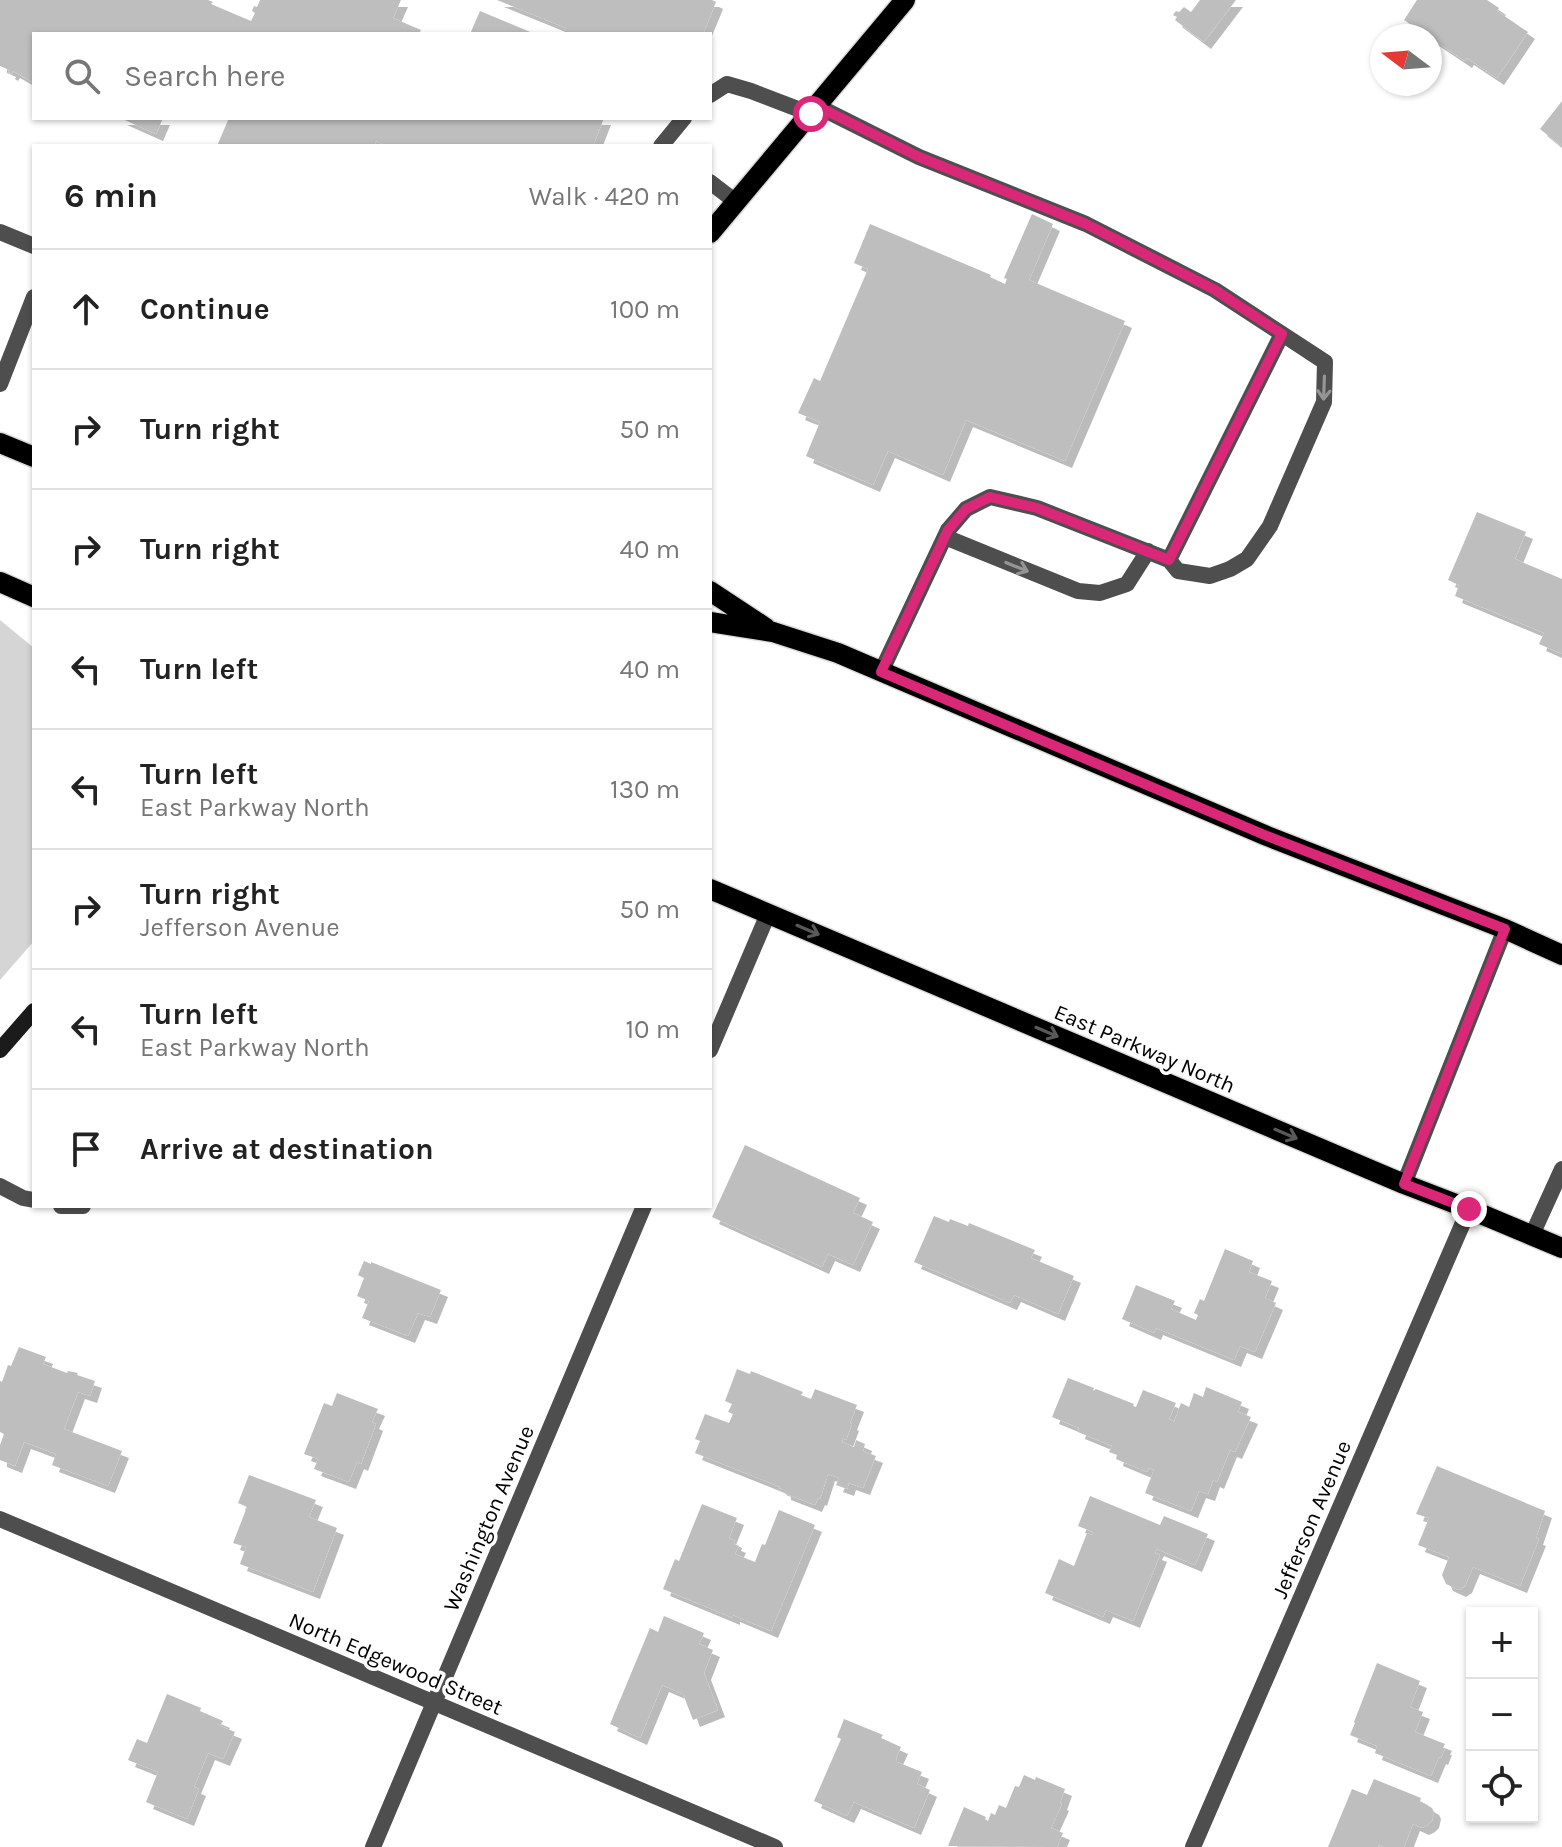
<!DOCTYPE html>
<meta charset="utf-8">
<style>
:root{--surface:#fff;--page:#f2f2f2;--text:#222;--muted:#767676;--line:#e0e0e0}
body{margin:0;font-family:Karla,sans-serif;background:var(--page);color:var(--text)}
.controls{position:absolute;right:24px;bottom:24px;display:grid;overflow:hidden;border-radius:0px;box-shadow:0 2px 6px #0004}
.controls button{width:72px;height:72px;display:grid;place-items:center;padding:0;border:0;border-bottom:2px solid var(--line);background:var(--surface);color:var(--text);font:40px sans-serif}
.compass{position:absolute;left:1370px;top:24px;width:72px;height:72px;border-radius:50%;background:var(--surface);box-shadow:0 2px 6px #0004;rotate:286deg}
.stop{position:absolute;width:24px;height:24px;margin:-18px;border:6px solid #db2777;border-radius:50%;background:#fff}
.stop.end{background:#db2777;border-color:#fff;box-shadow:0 2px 8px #0008}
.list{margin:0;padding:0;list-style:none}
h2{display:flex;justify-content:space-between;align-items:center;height:104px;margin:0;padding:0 32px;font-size:34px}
h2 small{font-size:26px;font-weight:400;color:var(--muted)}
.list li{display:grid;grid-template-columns:52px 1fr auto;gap:24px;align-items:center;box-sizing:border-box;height:120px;padding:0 32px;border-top:2px solid var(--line)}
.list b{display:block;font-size:30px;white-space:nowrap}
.list p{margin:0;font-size:26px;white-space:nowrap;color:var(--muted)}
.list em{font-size:26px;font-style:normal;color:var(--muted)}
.icon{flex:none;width:44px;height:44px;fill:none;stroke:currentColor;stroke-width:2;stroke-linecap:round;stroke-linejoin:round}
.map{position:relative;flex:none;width:1562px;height:1847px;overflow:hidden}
.search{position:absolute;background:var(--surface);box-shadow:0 2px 6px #0004;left:32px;top:32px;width:680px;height:88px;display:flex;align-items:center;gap:20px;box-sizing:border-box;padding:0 28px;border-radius:0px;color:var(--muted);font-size:30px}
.panel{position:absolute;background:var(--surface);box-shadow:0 2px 6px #0004;left:32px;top:144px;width:680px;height:1064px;border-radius:0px}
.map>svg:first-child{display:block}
</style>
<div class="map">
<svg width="1562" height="1847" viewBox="0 0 1562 1847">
<defs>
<filter id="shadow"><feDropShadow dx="7" dy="7" stdDeviation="0" flood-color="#0004"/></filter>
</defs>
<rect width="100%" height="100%" fill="#fff"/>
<path fill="#d5d5d5" d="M0,620L34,648V941L0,980Z"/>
<path fill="#bebebe" filter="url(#shadow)" d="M0,0H208L213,2L211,4L251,21L255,13L252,11L254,6L257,7L260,0H401L393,18L421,30L419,34H34V83L13,71L11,74L8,72L9,70L0,66Z
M497,0H712L716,2L703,34H563L566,28Z
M1200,0H1236L1204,42L1175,20L1177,17L1173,15L1176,11L1179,12L1184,7L1191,12Z
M1417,0H1487L1499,8L1497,11L1528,32L1497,78L1467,58L1465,61L1404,20Z
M480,11L535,34H470Z
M1562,101V143L1560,145L1540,129Z
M120,118H163L156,134Z
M229,118H604L593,146H388L376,141L374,146H217Z
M1032,214L1053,224L1029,280L1125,321L1065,461L966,420L943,475L888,451L873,485L806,456L820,422L798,413L814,378L820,381L868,269L854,263L870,224L991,275L990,277L1005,284L1007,279L1004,278Z
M1477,512L1526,532L1515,559L1562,579V654L1539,644L1544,633L1455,596L1459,585L1448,580Z
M745,1145L860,1198L853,1213L873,1222L853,1265L828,1254L822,1267L712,1217Z
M934,1216L949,1222L950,1219L968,1226L969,1223L1035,1250L1031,1258L1074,1276L1058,1314L1014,1295L1010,1303L914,1262Z
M1225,1249L1253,1261L1249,1272L1272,1281L1265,1298L1276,1303L1255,1352L1240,1346L1234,1360L1156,1328L1154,1333L1122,1319L1136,1285L1175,1301L1171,1309L1196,1320L1198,1315L1194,1313L1200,1299L1204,1301Z
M364,1261L371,1264V1262L441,1290L430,1317L418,1313L408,1336L362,1318L369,1301L357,1296L364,1278L358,1275Z
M19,1347L46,1357L43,1364L67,1373L68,1371L78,1373L77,1375L95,1381L90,1396L78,1392L64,1429L122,1451L108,1486L52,1465L56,1454L24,1442L15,1466L0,1460V1445L4,1434L0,1432V1381L2,1382L8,1365L11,1366Z
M737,1369L750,1374L751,1371L803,1392L801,1395L811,1399L815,1389L857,1405L850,1423L852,1424L846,1440L843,1438L842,1442L854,1447L856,1440L865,1444L863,1451L876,1456L863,1488L849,1483L847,1489L836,1485L839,1478L828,1474L820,1499L818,1498L815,1505L784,1493V1490L779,1488L780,1487L695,1453L700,1441L695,1439L705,1414L729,1423L733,1414L728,1412L732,1404L725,1401Z
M1068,1378L1094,1388L1093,1391L1096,1389L1134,1404L1133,1406L1136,1407L1143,1390L1176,1403L1169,1419L1174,1422L1181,1403L1189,1407L1194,1393L1203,1397L1206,1387L1242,1402L1238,1412L1251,1417L1235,1452L1230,1450L1217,1482L1213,1480L1208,1494L1199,1491L1191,1511L1145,1493L1154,1470L1149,1468L1147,1472L1116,1459L1117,1455L1109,1452L1112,1446L1078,1432L1079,1428L1052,1417Z
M337,1393L378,1409L372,1422L376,1424L361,1464L357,1462L349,1482L314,1469L318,1459L304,1454L324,1403L332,1406Z
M1437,1466L1545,1511L1536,1538L1539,1539L1520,1586L1473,1567L1465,1586L1459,1590L1446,1584L1442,1575L1449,1557L1418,1545L1429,1518L1416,1514Z
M249,1475L316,1500L309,1517L337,1528L313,1592L240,1564L246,1547L233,1543L247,1507L238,1503Z
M1090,1496L1160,1525L1164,1516L1208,1534L1195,1565L1157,1549L1155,1553L1160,1555L1133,1621L1106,1610L1103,1617L1045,1593L1059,1559L1074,1566L1087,1533L1092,1535L1093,1532L1078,1526Z
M702,1504L737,1518L729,1538L735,1541L734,1544L739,1546L735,1554L755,1562L762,1544L765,1545L779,1510L815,1525L771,1631L733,1615V1618L663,1589L675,1559L679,1561Z
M664,1616L704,1633L699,1644L713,1650L704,1673L718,1710L693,1720L683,1694L662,1685L640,1738L610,1724L650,1628L658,1632Z
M1377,1663L1420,1681L1410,1707L1423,1712L1415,1732L1445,1744L1443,1748H1445L1441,1758L1439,1757L1431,1776L1375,1753L1377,1746L1350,1735L1355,1723L1354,1722Z
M167,1694L201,1708L200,1711L223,1721L220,1726L235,1732L223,1759L208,1753L194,1787L199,1789L187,1819L146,1802L158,1772L128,1760L137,1739L147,1743Z
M844,1719L883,1735L881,1738L901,1747L896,1758L897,1762L922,1772L917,1784L930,1790L914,1828L854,1802L847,1816L814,1801L841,1739L837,1737Z
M1024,1775L1035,1780L1036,1777L1065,1789L1060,1803L1062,1804L1051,1828L1063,1833L1057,1847L948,1846L964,1807L986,1817L985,1819L988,1821L991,1813L995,1815L999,1805L1006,1808L1015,1786L1019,1787Z
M1374,1779L1421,1798L1420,1801L1432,1808L1434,1812L1432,1821L1428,1825L1422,1828L1413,1824L1404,1847H1384L1379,1845L1378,1847H1328L1352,1789L1367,1795Z"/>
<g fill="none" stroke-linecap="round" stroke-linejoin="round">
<g stroke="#dbdbdb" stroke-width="23">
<path id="primary" d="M710,233L905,0
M0,443L34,457
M0,582L34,597
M710,591L766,628
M710,622L773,632L838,653L1267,836L1505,929L1562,955
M710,889L1404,1184L1469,1209L1562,1248"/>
</g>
<path stroke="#4e4e4e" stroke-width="16" d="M710,95L727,84L751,91L811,114
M817,106L919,157L1086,224L1215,290L1325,362L1324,402L1270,526L1247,559L1230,569L1210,576L1178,571L1169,560L1282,334
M661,146L684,118
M710,182L736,202
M0,232L34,246
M0,384L34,297
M945,537L1078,591L1100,593L1127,584L1148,551
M881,672L948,530L966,509L990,497L1037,508L1169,560
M0,1186L23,1198L34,1200
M61,1206H83"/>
<path stroke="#4e4e4e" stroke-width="16" d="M710,1050L768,914
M1404,1184L1505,929
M1532,1235L1562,1169
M0,1519L775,1847
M373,1847L644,1206
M1193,1847L1469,1209"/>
<path stroke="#1b1b1b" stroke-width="16" d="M0,1050L34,1011"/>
<use href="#primary" stroke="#000" stroke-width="20"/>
</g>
<defs><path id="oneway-shaft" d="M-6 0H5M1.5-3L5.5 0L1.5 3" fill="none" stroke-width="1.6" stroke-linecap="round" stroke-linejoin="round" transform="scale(2)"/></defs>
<g stroke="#959595">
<use href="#oneway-shaft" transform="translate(1324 388) rotate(92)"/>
<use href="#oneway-shaft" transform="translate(1017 567) rotate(22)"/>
</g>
<g stroke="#595959">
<use href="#oneway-shaft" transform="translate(808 930) rotate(23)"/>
<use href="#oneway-shaft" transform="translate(1047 1032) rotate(23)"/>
<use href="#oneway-shaft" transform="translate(1286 1134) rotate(23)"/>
</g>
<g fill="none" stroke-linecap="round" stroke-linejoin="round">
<path stroke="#db2777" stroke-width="10" d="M811,114L817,106L919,157L1086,224L1215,290L1282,334L1169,560L1037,508L990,497L966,509L948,530L881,672L1267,836L1505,929L1404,1184L1469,1209"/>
</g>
<g text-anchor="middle" stroke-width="7" stroke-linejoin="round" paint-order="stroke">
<g font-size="22" fill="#000" stroke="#fff">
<text transform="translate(1145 1048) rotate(23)" y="8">East Parkway North</text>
<text transform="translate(488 1518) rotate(-67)" y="8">Washington Avenue</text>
<text transform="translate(1311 1519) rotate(-67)" y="8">Jefferson Avenue</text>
<text transform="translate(396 1663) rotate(23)" y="8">North Edgewood Street</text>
</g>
</g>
</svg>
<div class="controls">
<button>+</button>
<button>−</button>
<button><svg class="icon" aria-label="locate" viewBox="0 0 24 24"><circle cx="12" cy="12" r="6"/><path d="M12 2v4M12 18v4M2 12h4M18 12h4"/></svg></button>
</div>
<svg class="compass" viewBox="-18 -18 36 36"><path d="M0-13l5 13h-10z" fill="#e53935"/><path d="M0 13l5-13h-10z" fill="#767676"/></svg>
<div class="stop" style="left:811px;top:114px"></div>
<div class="stop end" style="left:1469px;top:1209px"></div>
<div class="search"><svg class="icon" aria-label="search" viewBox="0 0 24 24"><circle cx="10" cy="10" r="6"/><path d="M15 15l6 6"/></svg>Search here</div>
<section class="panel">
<h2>6 min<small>Walk · 420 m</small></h2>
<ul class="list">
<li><svg class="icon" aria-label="ahead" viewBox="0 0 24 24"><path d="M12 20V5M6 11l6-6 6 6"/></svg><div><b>Continue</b></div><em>100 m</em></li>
<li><svg class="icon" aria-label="right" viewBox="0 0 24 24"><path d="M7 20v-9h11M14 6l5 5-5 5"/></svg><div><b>Turn right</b></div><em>50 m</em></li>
<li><svg class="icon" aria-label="right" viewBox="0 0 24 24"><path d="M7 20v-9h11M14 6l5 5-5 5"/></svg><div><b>Turn right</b></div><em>40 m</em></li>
<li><svg class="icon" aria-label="left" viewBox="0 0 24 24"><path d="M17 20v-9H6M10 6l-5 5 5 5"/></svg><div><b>Turn left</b></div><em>40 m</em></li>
<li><svg class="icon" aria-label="left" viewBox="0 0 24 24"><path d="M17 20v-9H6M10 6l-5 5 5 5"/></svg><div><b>Turn left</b><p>East Parkway North</p></div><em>130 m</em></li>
<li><svg class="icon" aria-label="right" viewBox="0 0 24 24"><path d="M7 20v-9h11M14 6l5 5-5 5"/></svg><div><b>Turn right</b><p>Jefferson Avenue</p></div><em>50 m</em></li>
<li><svg class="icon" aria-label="left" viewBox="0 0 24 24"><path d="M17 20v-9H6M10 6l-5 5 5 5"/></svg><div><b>Turn left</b><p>East Parkway North</p></div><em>10 m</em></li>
<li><svg class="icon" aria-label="arrive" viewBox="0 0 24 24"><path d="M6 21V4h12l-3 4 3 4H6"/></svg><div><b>Arrive at destination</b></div></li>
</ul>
</section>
</div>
